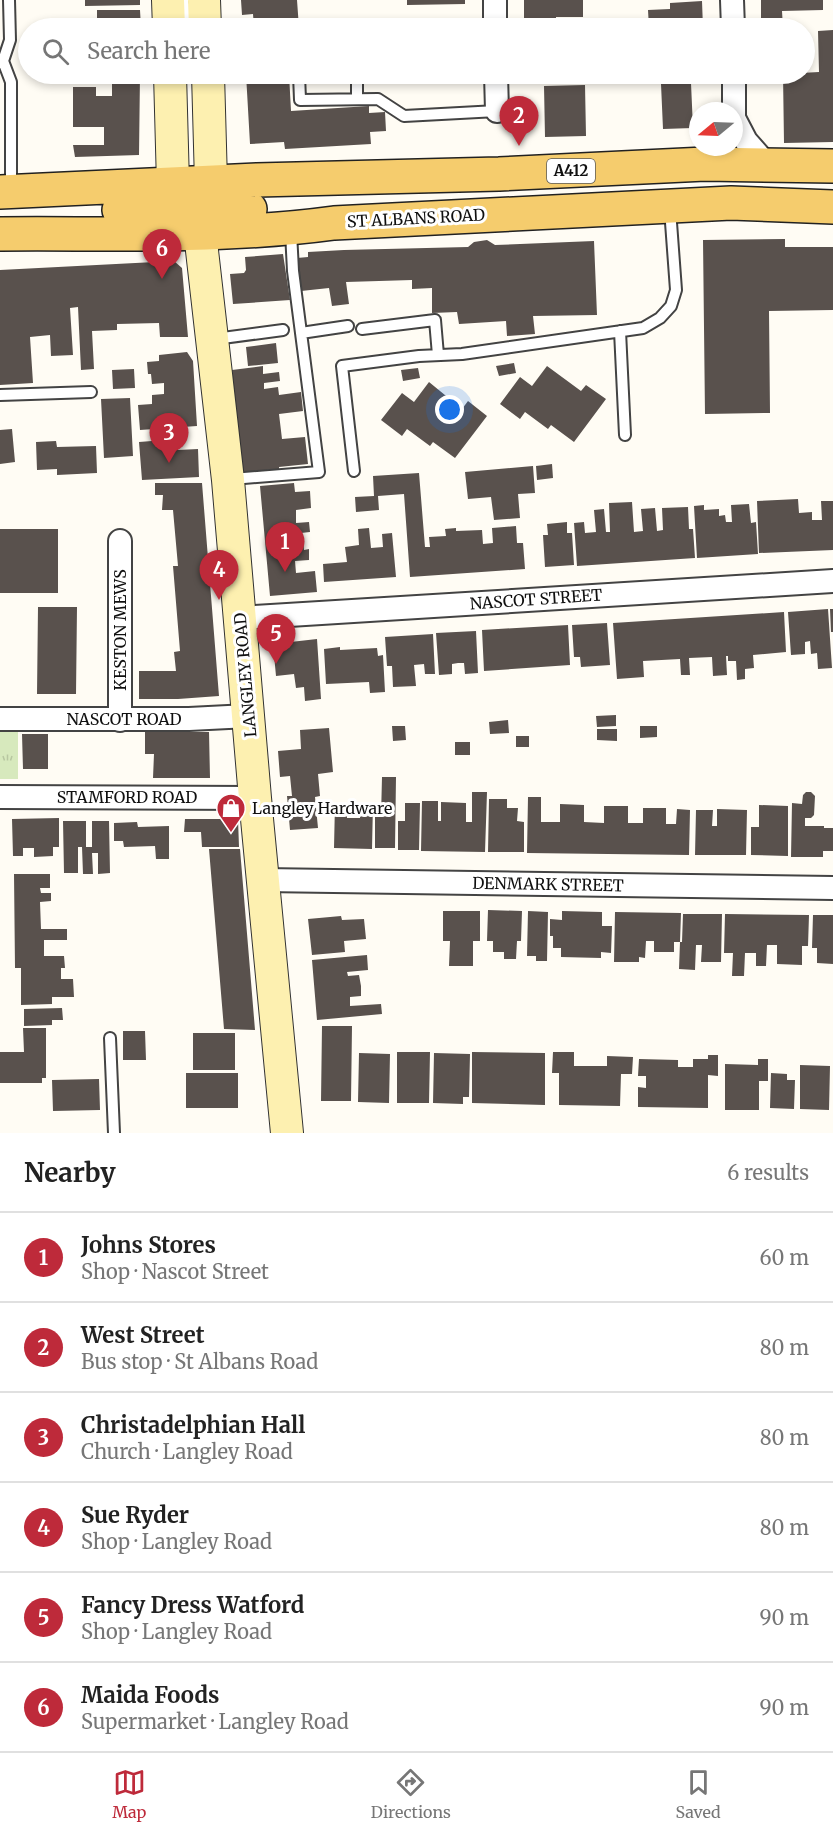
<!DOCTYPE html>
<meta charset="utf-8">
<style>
:root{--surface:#fff;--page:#f2f2f2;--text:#222;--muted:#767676;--line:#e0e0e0;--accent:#be2a3a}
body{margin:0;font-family:Merriweather,serif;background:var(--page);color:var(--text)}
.compass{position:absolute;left:689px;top:102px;width:54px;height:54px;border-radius:50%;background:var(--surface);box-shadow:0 3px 9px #0003;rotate:251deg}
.you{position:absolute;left:450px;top:410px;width:21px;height:21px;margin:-15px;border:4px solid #fff;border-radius:50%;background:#1a73e8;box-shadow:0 0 0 9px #1a73e833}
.badge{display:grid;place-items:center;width:39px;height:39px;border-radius:50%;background:var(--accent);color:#fff;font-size:20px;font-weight:700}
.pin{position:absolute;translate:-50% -50px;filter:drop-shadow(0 2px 3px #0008)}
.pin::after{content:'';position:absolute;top:32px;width:21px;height:18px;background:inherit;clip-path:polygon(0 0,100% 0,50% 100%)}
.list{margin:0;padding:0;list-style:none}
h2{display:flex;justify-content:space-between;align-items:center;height:78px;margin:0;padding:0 24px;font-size:26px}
h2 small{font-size:20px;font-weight:400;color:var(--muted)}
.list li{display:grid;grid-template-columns:39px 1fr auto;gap:18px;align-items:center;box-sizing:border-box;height:90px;padding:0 24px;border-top:2px solid var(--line)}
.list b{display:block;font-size:22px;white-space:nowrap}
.list p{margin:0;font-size:20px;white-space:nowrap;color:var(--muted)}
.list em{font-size:20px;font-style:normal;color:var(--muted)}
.icon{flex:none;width:33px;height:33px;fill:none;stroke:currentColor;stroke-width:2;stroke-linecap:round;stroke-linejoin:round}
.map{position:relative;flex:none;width:833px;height:1133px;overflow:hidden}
.search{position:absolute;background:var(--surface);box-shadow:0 3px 9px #0003;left:18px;right:18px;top:18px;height:66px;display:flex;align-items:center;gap:15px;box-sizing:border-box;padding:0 21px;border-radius:33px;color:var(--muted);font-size:22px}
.sheet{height:618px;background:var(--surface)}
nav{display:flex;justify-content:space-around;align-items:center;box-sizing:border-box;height:84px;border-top:2px solid var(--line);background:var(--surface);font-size:16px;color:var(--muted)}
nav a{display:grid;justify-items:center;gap:3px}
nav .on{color:var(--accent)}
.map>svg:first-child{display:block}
</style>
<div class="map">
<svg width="833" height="1133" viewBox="0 0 833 1133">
<defs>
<pattern id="park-tufts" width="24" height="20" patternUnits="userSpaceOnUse" patternTransform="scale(1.5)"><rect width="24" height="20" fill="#d7e9bd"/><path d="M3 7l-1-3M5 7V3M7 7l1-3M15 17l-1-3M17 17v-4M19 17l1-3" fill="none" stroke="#b8c7a1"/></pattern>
</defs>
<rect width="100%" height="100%" fill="#fffcf4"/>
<path fill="url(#park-tufts)" d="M0,732H18V779H0Z"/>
<path fill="#59514d" d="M85,0H140V5L85,6Z
M241,0H297L299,28H254L253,14L242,15Z
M407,0H465V4L407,5Z
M524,0H583V17H556V28H524Z
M761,0H823V10L782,11L783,28H761Z
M702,1L703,28H649L648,10L670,9V3Z
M97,10H140L141,28H97Z
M833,30V142L784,143L783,74L819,72L818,31Z
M73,74H140L139,155L75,157L73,145H104V127H73V87H96V96H112V77H73Z
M246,74H289L291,111L369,106V113L385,112L386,131L370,132L371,144L285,149L284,142L250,144Z
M523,74H579V82L524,83Z
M659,74H698V79L659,80Z
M691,83L693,128L663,129L661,84Z
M585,85L586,136L545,137L544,86Z
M785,239V247H833V310L769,311L770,413L705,414L703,240Z
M487,240L495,245L594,241L597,315L533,316L535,334L507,336L506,321L459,324L457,312L432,313V288L412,289V280L346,282L349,304L332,306L329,288L301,291L297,258L308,257V252L344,250L468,247L474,242Z
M283,254L290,300L233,304L230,274L244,273L246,270L245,257Z
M174,261L182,268L188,337H160L159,323L117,324V330L92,331L94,369L81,370L78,307L70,308L73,355L51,356L50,335L30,337L33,383L0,385V270Z
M276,343L278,363L248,366L246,347Z
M187,352L193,361L197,426L140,430L138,405L152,404V395L164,394V383L152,384L151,374H148L147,362L159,361V355Z
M514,363L516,373L499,376L496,366Z
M263,366V374L279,372L280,381L264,383V389L278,387L279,395L301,392L303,411L279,414L282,439L305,437L308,464L279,467V469L243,472L232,370Z
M547,366L581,391L586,385L606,399L574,442L551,425L548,429L525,412L520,419L500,404L520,377L532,386Z
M418,368L420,378L403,381L401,370Z
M134,369L135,388L113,389L112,370Z
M429,382L462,409L468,401L487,416L455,458L433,442L430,446L407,429L402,436L381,420L402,393L414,402Z
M130,398L133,456L104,458L101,399Z
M12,429L15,462L0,464V430Z
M178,439V450L198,449L199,477L142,480L139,442Z
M56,441L57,447L96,446L97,473L57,475V469L37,470L36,442Z
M552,464L553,478L537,480L536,466Z
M533,466L535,493L518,494L520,518L494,520L491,497L468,499L465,472Z
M419,473L425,547H430L429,537L446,536L445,529L456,528V531L482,530L483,544L493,543L492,528L516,526L517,543H523L525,569L410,577L404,494L378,496L379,510L356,512L355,497L374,496L373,476Z
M155,483H202L219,696L178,699H139V671H176L174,652L180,651L173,566H178L173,510H162L163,495H155Z
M294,483L295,492L310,491L311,508L296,510V523L309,522L310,532L292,534L293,540L303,539L304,550L309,549V560L295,561L296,573L315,571L317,592L270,596L260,486Z
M798,499L799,513L812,512V520H822L821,501H833V550L759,553L757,501Z
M632,502L634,532L643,531L641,509L655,508L657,531L663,530L662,508L688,507L689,529H693L695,558L577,566L574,523L584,522L585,533L596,532L594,510L604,509L606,532H610L609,503Z
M749,504L751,523L756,522L758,554L697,558L694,506L704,505V510L719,509V516L725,515L726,522H732L731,505Z
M567,522V533H572L574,565L545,567L543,535H548L547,524Z
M369,528L371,548L383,547L382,534L392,533L396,577L324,582L323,564L347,562L345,547L359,545L358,529Z
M0,529H58V593H0Z
M38,607H77L76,694H37Z
M828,609L832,668L818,669L817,653L811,654L810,641L805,642V654L791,655L788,612Z
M830,609H833V632H831Z
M784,612L786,652L753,655L754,668L745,669V679L737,680L736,661H728V656H726L727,675L713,676L712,657L689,658L690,675H681L680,659L643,661L644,677L617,679L613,623Z
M607,623L610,665L581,667L580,657H574L572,625Z
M568,625L570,665L484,671L482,630Z
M476,631L478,673L465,674L464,663H458L452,664V674L439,675L436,633Z
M433,634L435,674H425L424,664L414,665L416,686L393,687L392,666H387L385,637Z
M317,639L321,699L305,701L304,687L296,688L294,674L276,676L273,644Z
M340,647V650L377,648L378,656L383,655L385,692L370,693L369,682L326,684L324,649Z
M616,715V726L597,727L596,716Z
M508,720L509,733L490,734L489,722Z
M392,726H405L406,740L393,741Z
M640,726H657V737L640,738Z
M329,728L333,772L318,774L320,796L315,797L318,828L290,830L287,796H292L290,776L280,777L278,751L301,749L300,730Z
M597,729H617V741L597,740Z
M145,732H209L210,778H153L154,754H145Z
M22,734H48V769H23Z
M516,736H529V747H516Z
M455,742H470V755H455Z
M382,777H396L395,848H375V817H381Z
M472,792H487L485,852L421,851L422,801H438V821H441V802L466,803V822H472Z
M806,792H811L815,796L814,815L811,818H805V826H824V828H833V851H823V857H791L792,803L802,804L803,795Z
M528,797H541V822H560V804L584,805V822L604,823V806H628V823H643V808H666V824H676L677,809L690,810L689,855L527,853Z
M489,799H507V808H518L517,821L524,822V852H488Z
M335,803H347V818H360L361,803H373L372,849L334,848Z
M405,803H420L419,850H398V821H405Z
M759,805L788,806V856L751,855V827H759Z
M717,809L747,810L746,855H695L696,810H713L712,826H717Z
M59,818V847H53V856L34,857V848H23V856H13L12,819Z
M185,819H238L239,847H202L201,832H184Z
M63,821H86V847H92V821H109L110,873L98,874V853H92L93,874H83L82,847H78V873H64Z
M137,822L138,827L169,826V859H156L155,846L124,847L123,841H114V823Z
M209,849H240L255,1030L224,1029Z
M14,874H50V888H40L41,893H51V901L40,902L41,929H67V940H44V956H64L65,968H61V979H73L74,997H52V1004L21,1005V968H15Z
M488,910L522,911L521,941H517L516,959H504V952H493V941H487Z
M443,911H480V941H473V966H449L450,941H443Z
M528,911L548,912L547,961H536V956H527Z
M562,911L602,912V926H612L611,953L601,952V958L561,957V948H553V936H550V919L562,920Z
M615,912L681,913L680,942H674V952H654V941H646L645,958L639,957V962H614Z
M683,914H722L721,962H701L702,945H696L695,970L679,969L680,942H682Z
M725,914L809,915L808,946H802V965L777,964V945H767L766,966H756V953H745L744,976H732L733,953H724Z
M813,915H833V964L817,963V948H812Z
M341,916L342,920L364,919L366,939L344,941L345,952L312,955L308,919Z
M367,955L368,970L347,972L348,976L359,975L361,986V996L350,997V1006L381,1004L382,1014L317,1020L312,960Z
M62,1008L63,1020H52V1025L24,1026V1009Z
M322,1026H352L351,1101H321Z
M23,1028H46V1078H42V1083H0V1052H24Z
M123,1031H145L146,1060H123Z
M193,1033H235V1070H193Z
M397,1052H430L429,1103H397Z
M472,1052L545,1053V1105L472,1103Z
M553,1052H574V1066H607V1056L633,1057L632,1074H621L620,1106L559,1105V1073H552Z
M359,1053L390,1054L389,1103L358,1102Z
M434,1053L470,1054L469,1097H463V1104L433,1103Z
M708,1055H718V1076L708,1075V1108L638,1107V1087L646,1088V1076H638L639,1059L678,1060V1067H693V1059H708Z
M758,1059H768V1081H759V1110H725V1064L758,1065Z
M800,1065L830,1066L829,1110L800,1109Z
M186,1073H238V1108H186Z
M771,1073L787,1074V1080H795L794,1109L770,1108Z
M99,1079L100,1110L53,1111L52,1080Z"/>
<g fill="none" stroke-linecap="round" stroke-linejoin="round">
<g stroke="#434343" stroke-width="14">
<path id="lane" d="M183,0L189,28
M3,61L11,82V189
M0,63L3,61L10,40L9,0
M299,74L300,100L378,99L404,116L497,111
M357,99V74
M362,329L435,320L438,355
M620,331L625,435
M301,333L348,326
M215,339L283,330
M0,395L91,392
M354,471L342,366L419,356L462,354L643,328L660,318L671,306L676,290L670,209
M232,479L319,472L293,271L291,232
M110,1038L114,1133"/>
</g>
<g stroke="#434343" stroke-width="26">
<path id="street" d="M495,0V28
M732,0L733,28
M496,74L497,111
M734,74V118L746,141L768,166
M240,618L833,581
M0,719H189L248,716
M120,720V541
M0,797L255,798
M263,880L833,888"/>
</g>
<g stroke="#323232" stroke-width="34">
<path id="secondary" d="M168,0L169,28
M204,0L205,28
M170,74L173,184L186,207
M208,74L211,182L200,233L228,480L255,798L287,1133"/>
</g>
<g stroke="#212121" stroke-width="36">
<path id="primary" d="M0,192L257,180L499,174L705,164L833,166
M119,210C163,207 206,210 250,209
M0,234C111,233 224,238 334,223L731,203L833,207"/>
</g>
<use href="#lane" stroke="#fff" stroke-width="10"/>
<use href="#street" stroke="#fff" stroke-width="22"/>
<use href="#secondary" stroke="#fdf0b0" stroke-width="32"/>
<use href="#primary" stroke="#f5cc6d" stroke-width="33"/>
</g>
<defs>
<g id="shop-pin" transform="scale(1.5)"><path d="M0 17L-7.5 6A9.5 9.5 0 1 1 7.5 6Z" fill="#be2a3a" stroke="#fff"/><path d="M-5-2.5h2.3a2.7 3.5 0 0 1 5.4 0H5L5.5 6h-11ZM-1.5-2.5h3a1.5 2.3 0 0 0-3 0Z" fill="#fff"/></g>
</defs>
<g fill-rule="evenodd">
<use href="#shop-pin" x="231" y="808"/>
</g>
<g text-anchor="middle" stroke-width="6" stroke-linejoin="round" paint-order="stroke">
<rect fill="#fff" stroke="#585858" stroke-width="1.5" x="547" y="159" width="48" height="24" rx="4.5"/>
<g font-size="15" font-weight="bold" fill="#101010">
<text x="571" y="176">A412</text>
</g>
<g font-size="16" fill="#101010" stroke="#fff">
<text transform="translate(416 218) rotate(-3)" y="6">ST ALBANS ROAD</text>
<text transform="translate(536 599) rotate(-4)" y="6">NASCOT STREET</text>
<text transform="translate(120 630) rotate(-90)" y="6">KESTON MEWS</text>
<text transform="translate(245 675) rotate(-95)" y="6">LANGLEY ROAD</text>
<text x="124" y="725">NASCOT ROAD</text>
<text x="127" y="803">STAMFORD ROAD</text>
<text transform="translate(548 884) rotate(1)" y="6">DENMARK STREET</text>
</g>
<g font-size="16" fill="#101010" stroke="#fff" text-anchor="start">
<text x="252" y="814">Langley Hardware</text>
</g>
</g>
</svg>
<svg class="compass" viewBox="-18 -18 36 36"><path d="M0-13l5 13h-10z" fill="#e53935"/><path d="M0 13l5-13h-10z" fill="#767676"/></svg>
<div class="you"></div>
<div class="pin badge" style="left:285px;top:572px">1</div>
<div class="pin badge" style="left:519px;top:146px">2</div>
<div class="pin badge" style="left:169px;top:463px">3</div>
<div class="pin badge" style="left:219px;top:600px">4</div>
<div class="pin badge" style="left:276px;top:664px">5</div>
<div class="pin badge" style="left:162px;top:279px">6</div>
<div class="search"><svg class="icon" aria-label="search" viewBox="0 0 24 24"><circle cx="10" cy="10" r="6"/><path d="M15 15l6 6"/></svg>Search here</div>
</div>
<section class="sheet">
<h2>Nearby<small>6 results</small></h2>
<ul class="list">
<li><span class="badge">1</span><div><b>Johns Stores</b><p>Shop · Nascot Street</p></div><em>60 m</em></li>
<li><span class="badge">2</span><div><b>West Street</b><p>Bus stop · St Albans Road</p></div><em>80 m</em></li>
<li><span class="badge">3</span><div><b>Christadelphian Hall</b><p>Church · Langley Road</p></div><em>80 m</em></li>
<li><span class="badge">4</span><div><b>Sue Ryder</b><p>Shop · Langley Road</p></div><em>80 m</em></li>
<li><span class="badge">5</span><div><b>Fancy Dress Watford</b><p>Shop · Langley Road</p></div><em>90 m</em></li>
<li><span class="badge">6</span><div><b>Maida Foods</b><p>Supermarket · Langley Road</p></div><em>90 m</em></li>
</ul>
</section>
<nav>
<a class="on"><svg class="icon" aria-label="map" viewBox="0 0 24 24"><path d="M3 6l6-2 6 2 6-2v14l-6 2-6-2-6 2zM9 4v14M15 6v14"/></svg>Map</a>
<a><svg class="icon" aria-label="directions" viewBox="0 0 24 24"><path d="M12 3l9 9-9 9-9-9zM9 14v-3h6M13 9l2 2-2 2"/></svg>Directions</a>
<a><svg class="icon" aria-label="saved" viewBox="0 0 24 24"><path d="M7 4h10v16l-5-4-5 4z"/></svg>Saved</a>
</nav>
